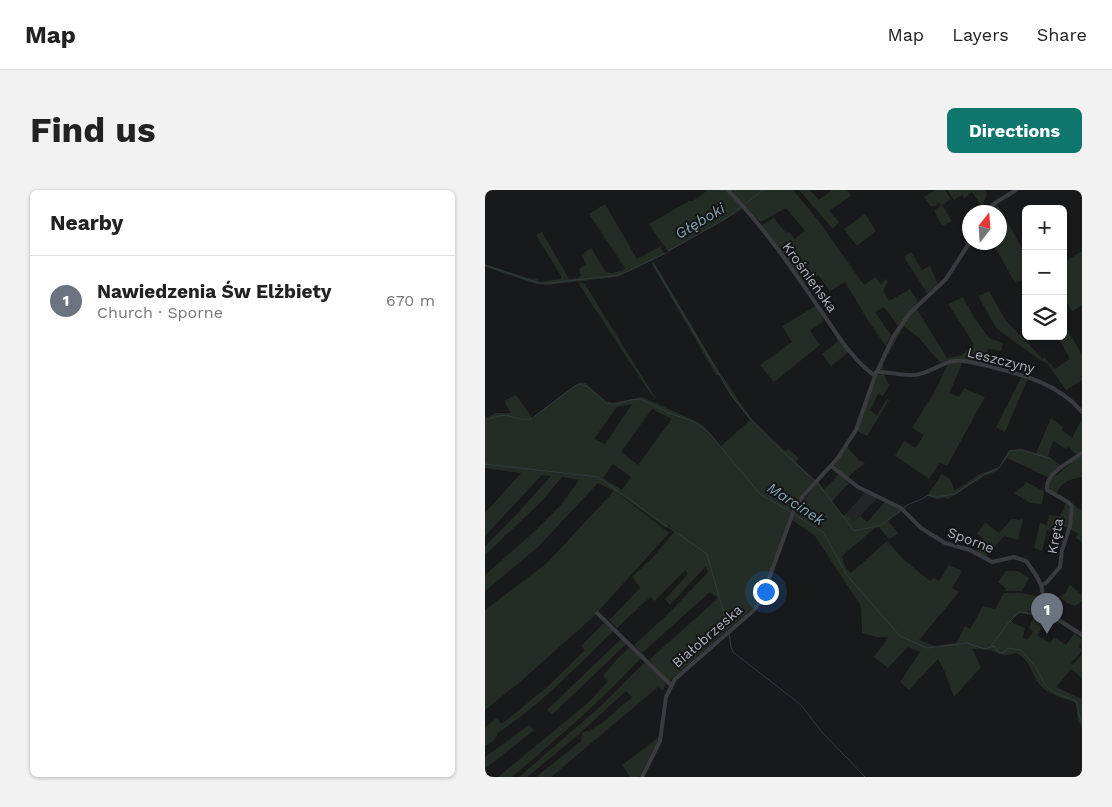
<!DOCTYPE html>
<meta charset="utf-8">
<style>
:root{--surface:#fff;--page:#f2f2f2;--text:#222;--muted:#767676;--line:#e0e0e0;--accent:#0f766e}
body{margin:0;font-family:"Work Sans",sans-serif;background:var(--page);color:var(--text)}
.controls{position:absolute;right:15px;top:15px;display:grid;overflow:hidden;border-radius:8px;box-shadow:0 1px 4px #0004}
.controls button{width:45px;height:45px;display:grid;place-items:center;padding:0;border:0;border-bottom:1px solid var(--line);background:var(--surface);color:var(--text);font:25px sans-serif}
.compass{position:absolute;left:477px;top:15px;width:45px;height:45px;border-radius:50%;background:var(--surface);box-shadow:0 1px 4px #0004;rotate:17deg}
.you{position:absolute;left:280px;top:401px;width:18px;height:18px;margin:-12px;border:4px solid #fff;border-radius:50%;background:#1a73e8;box-shadow:0 0 0 8px #1a73e833}
.badge{display:grid;place-items:center;width:32px;height:32px;border-radius:50%;background:var(--accent);color:#fff;font-size:16px;font-weight:700}
.pin{position:absolute;translate:-50% -41px;filter:drop-shadow(0 1px 2px #0008)}
.pin::after{content:'';position:absolute;top:26px;width:18px;height:15px;background:inherit;clip-path:polygon(0 0,100% 0,50% 100%)}
.list{margin:0;padding:0;list-style:none}
h2{display:flex;justify-content:space-between;align-items:center;height:65px;margin:0;padding:0 20px;font-size:21px}
h2 small{font-size:16px;font-weight:400;color:var(--muted)}
.list li{display:grid;grid-template-columns:32px 1fr auto;gap:15px;align-items:center;box-sizing:border-box;height:90px;padding:0 20px;border-top:1px solid var(--line)}
.list b{display:block;font-size:19px;white-space:nowrap}
.list p{margin:0;font-size:16px;white-space:nowrap;color:var(--muted)}
.list em{font-size:16px;font-style:normal;color:var(--muted)}
.icon{flex:none;width:28px;height:28px;fill:none;stroke:currentColor;stroke-width:2;stroke-linecap:round;stroke-linejoin:round}
.map{position:relative;flex:none;width:597px;height:587px;overflow:hidden;border-radius:8px}
header{display:flex;align-items:center;gap:30px;box-sizing:border-box;height:70px;padding:0 25px;background:var(--surface);border-bottom:1px solid var(--line)}
header strong{font-size:24px}
nav{display:flex;gap:28px;margin-inline-start:auto;font-size:18px}
.intro{display:flex;align-items:center;justify-content:space-between;box-sizing:border-box;height:120px;padding:0 30px}
h1{margin:0;font-size:35px}
.button{padding:12px 22px;border-radius:8px;background:var(--accent);color:#fff;font-size:18px;font-weight:700}
main{display:flex;gap:30px;padding:0 30px}
aside{flex:1;background:var(--surface);border-radius:8px;box-shadow:0 1px 4px #0004}
.map>svg:first-child{display:block}
</style>
<header>
<strong>Map</strong>
<nav><a>Map</a><a>Layers</a><a>Share</a></nav>
</header>
<div class="intro"><h1>Find us</h1><a class="button">Directions</a></div>
<main>
<aside>
<h2>Nearby<small></small></h2>
<ul class="list">
<li><span class="badge" style="background:#6b7280">1</span><div><b>Nawiedzenia Św Elżbiety</b><p>Church · Sporne</p></div><em>670 m</em></li>
</ul>
</aside>
<div class="map">
<svg width="597" height="587" viewBox="0 0 597 587">
<rect width="100%" height="100%" fill="#18191a"/>
<path fill="#242527" d="M380,302L392,308L369,333L361,324Z"/>
<path fill="#242d25" fill-rule="evenodd" d="M223,0H241L258,19L183,62L164,34L204,11H208Z
M246,0H308L333,30L379,95L391,87L396,95L400,89L403,91L398,101L404,111L425,99L433,112L413,136L399,117L390,122L406,145L401,156L384,132L360,92L345,101L333,85L320,94L277,35L289,28L301,43L304,42L310,49L320,41L301,18L275,32Z
M314,0H325L334,10L347,0H362L366,6L344,21L354,32L348,39Z
M451,0H460L466,9L457,15L467,31L457,36L449,21L456,15L454,12L450,16H445L439,7Z
M462,0H499L502,4L497,17L487,2L479,8L477,5L469,10Z
M120,14L152,69L177,55L176,59L180,64L132,87L61,95L51,94L0,77V74L43,88L52,89L54,92L76,89V86L51,45L57,42L84,89L93,88L96,86L94,79L101,74L96,65L106,58L121,82L127,83L139,80L140,78L104,24Z
M512,14L541,65V92L539,90L530,93L508,53L514,52V22H502Z
M380,24L391,41L372,56L359,39Z
M597,61V115L587,121L578,106V73Z
M426,62L437,80L445,76L453,94L442,103L419,67Z
M169,72L227,170L256,214L267,229L300,261L303,259L314,268L311,272L331,291L315,308L272,414L184,491L164,470L232,409V407L225,402L157,463L149,455L183,424L223,382L221,376L185,415L180,409L203,384L200,380L170,411L165,407L132,438L124,430L155,398L147,387L168,367L190,341L183,335L181,338L130,301L184,343L108,427L35,492L0,520V420L62,373L129,301L113,293L53,357L0,401V385L50,341L74,317L94,290L77,287L58,310L0,365V356L29,327L66,286L57,285L0,346V323L36,283L0,278V226L1,228L11,223H26L19,211L31,205L48,229L51,225L93,193H100L121,211L127,213L157,207L210,231L218,235L236,256L265,230L244,203L234,185H231L167,74ZM147,214L120,254L109,249L132,217ZM167,219L187,229L153,275L136,262ZM128,274L146,287L137,300L118,288Z
M93,93H99L172,210L165,203Z
M504,101L521,131L558,169L559,167L570,179L585,169L572,146H578V132L597,165V190L581,200L562,173L555,170L512,139L493,106Z
M478,107L489,127L504,148L518,153L516,161L503,159L499,173C483,170 471,167 455,173L435,149L419,136L398,173V178L400,179L394,180L410,147L431,118L462,168L477,165L489,154L463,114Z
M331,116L339,131L325,141L335,155L289,192L275,175L307,152L297,136Z
M350,144L364,162L346,176L337,164L353,151Z
M477,172L474,181L464,203L474,207L479,198L500,207L462,276L455,273L444,289L410,266L419,251L430,258L439,245L427,238L450,201L463,174Z
M399,184L404,195L398,206L393,204L385,220L392,225L402,209L404,210L382,246L372,241L392,185Z
M537,186L543,188L520,242L511,237Z
M566,228L578,237L577,240L587,248L597,229V261L592,265L584,257L581,259L568,251L563,266L577,276L563,287L522,268L512,281L499,286L463,309L461,308L451,309L443,306L444,303L457,284L466,290L469,301L495,284L514,277L524,260L537,259L551,263Z
M362,257L374,270L380,273L362,288L350,278L349,274Z
M597,264V287C583,290 578,291 571,304L563,298L564,291Z
M354,284L364,293L347,311L358,326L361,324L369,332L375,326L382,332L400,312L417,321L403,331L413,343L404,349L394,337L390,338L357,366C359,375 360,378 366,383L402,351L418,369L445,391L449,388L454,391L464,375L477,381L467,398L474,402L434,450L450,456L471,453L480,436L485,439L498,416L510,419L519,403H536L556,407L558,418L563,425L562,427L563,428L552,445L565,453L569,447L581,455L589,443L597,449V452L594,457L597,459V461L586,473L588,475L597,464V488L586,479L571,497L597,509V536L593,532L591,514L589,512C578,508 561,504 554,494C546,482 544,469 531,463C515,467 519,464 505,460C500,459 493,459 487,459L496,477L469,507L459,480L453,469L424,500L415,492L435,462L423,457L403,478L389,467L404,447H392L377,443L376,416L366,401L330,346L307,330L316,313L333,292L339,300ZM535,423L549,426L544,438L548,442L542,450L538,448L540,438L528,433L527,429Z
M541,292L559,301L557,314L545,313L529,303L539,295Z
M581,313L585,317L583,338L577,335L574,343L562,340L557,361L549,358L555,333L562,335L564,325L575,326Z
M588,314L595,320L597,318V352L591,348L593,344L585,339Z
M527,329L534,330L538,329L533,350L519,346L502,365L503,368L490,361L499,349L492,344L500,332L514,343Z
M521,381H533L544,388L537,401H520L521,399L513,392Z
M585,395L597,405V411L590,416L582,413L575,407L580,403Z
M119,433L128,441C91,478 56,514 13,543C10,550 7,553 0,556V537L12,528L16,533H18L61,498L100,460L96,456Z
M136,449L141,454L67,525L62,520Z
M145,457L156,468C116,511 72,549 27,587H13L104,512L123,491L118,486L134,467Z
M160,472L181,493L178,501L173,497L66,587H51L96,551L97,543L101,541H104L115,534H116L147,507L141,501L92,546L42,587H34L118,514Z
M44,535L49,540L0,579V567Z
M174,547V549L154,587H145L137,575Z"/>
<g fill="none" stroke-linecap="round" stroke-linejoin="round">
<path stroke="#313b40" stroke-width="1" d="M260,14L278,0
M183,61L242,28L256,17
M168,74L247,206L267,231L285,250L329,290
M0,75L53,93H65L135,85L181,63
M0,231C25,218 27,232 46,229L90,196L95,194L103,197L122,214H132L146,210L156,209L184,223L210,232L225,244L275,304L306,322
M0,274L113,287L165,324
M333,293L369,341L396,335L424,314L437,309L443,305L451,307L470,304L500,284L514,278L525,261L537,260L566,269
M166,325L222,364L243,438
M310,325L339,343L361,384L415,446L442,458L482,453L500,459L509,456L514,463L519,462L523,458L536,460L551,477L560,495L568,502L591,511C594,518 593,525 597,532
M244,443L246,457L248,462L316,515L336,541L380,587
M506,456L523,433L534,422L557,425L561,424"/>
<path stroke="#3a3b3f" stroke-width="4" d="M243,0C278,36 306,77 334,118C350,141 366,169 390,186
M500,22L510,13L531,0
M391,182C404,181 417,186 429,185C444,184 455,173 469,171C480,169 492,174 503,176C538,185 573,193 597,222
M346,276L373,297L416,318L436,338L460,353L485,360L507,372L529,367L541,371L551,385L556,395L561,419L569,427L597,445
M556,395L561,393L575,377L577,360L585,336L587,316L583,312L562,300C559,284 586,271 597,263
M112,423L186,495
M157,587L175,551L181,507L190,489L269,420L276,410L308,323L318,306L352,269L371,240L390,186L408,147L425,123L461,89L485,52"/>
</g>
<g text-anchor="middle" stroke-width="4" stroke-linejoin="round" paint-order="stroke">
<g font-size="14" fill="#abb1b9" stroke="#131415">
<text transform="translate(325 87) rotate(54)" y="5">Krośnieńska</text>
<text transform="translate(516 170) rotate(14)" y="5">Leszczyny</text>
<text transform="translate(570 346) rotate(-79)" y="5">Kręta</text>
<text transform="translate(486 350) rotate(21)" y="5">Sporne</text>
<text transform="translate(222 446) rotate(-41)" y="5">Białobrzeska</text>
</g>
<g font-size="15" font-style="italic" fill="#84a2b2" stroke="#131415">
<text transform="translate(215 31) rotate(-31)" y="5">Głęboki</text>
<text transform="translate(311 314) rotate(33)" y="5">Marcinek</text>
</g>
</g>
</svg>
<div class="controls">
<button>+</button>
<button>−</button>
<button><svg class="icon" aria-label="layers" viewBox="0 0 24 24"><path d="M12 4l9 5-9 5-9-5zM3 14l9 5 9-5"/></svg></button>
</div>
<svg class="compass" viewBox="-18 -18 36 36"><path d="M0-13l5 13h-10z" fill="#e53935"/><path d="M0 13l5-13h-10z" fill="#767676"/></svg>
<div class="you"></div>
<div class="pin badge" style="left:562px;top:444px;background:#6b7280">1</div>
</div>
</main>
